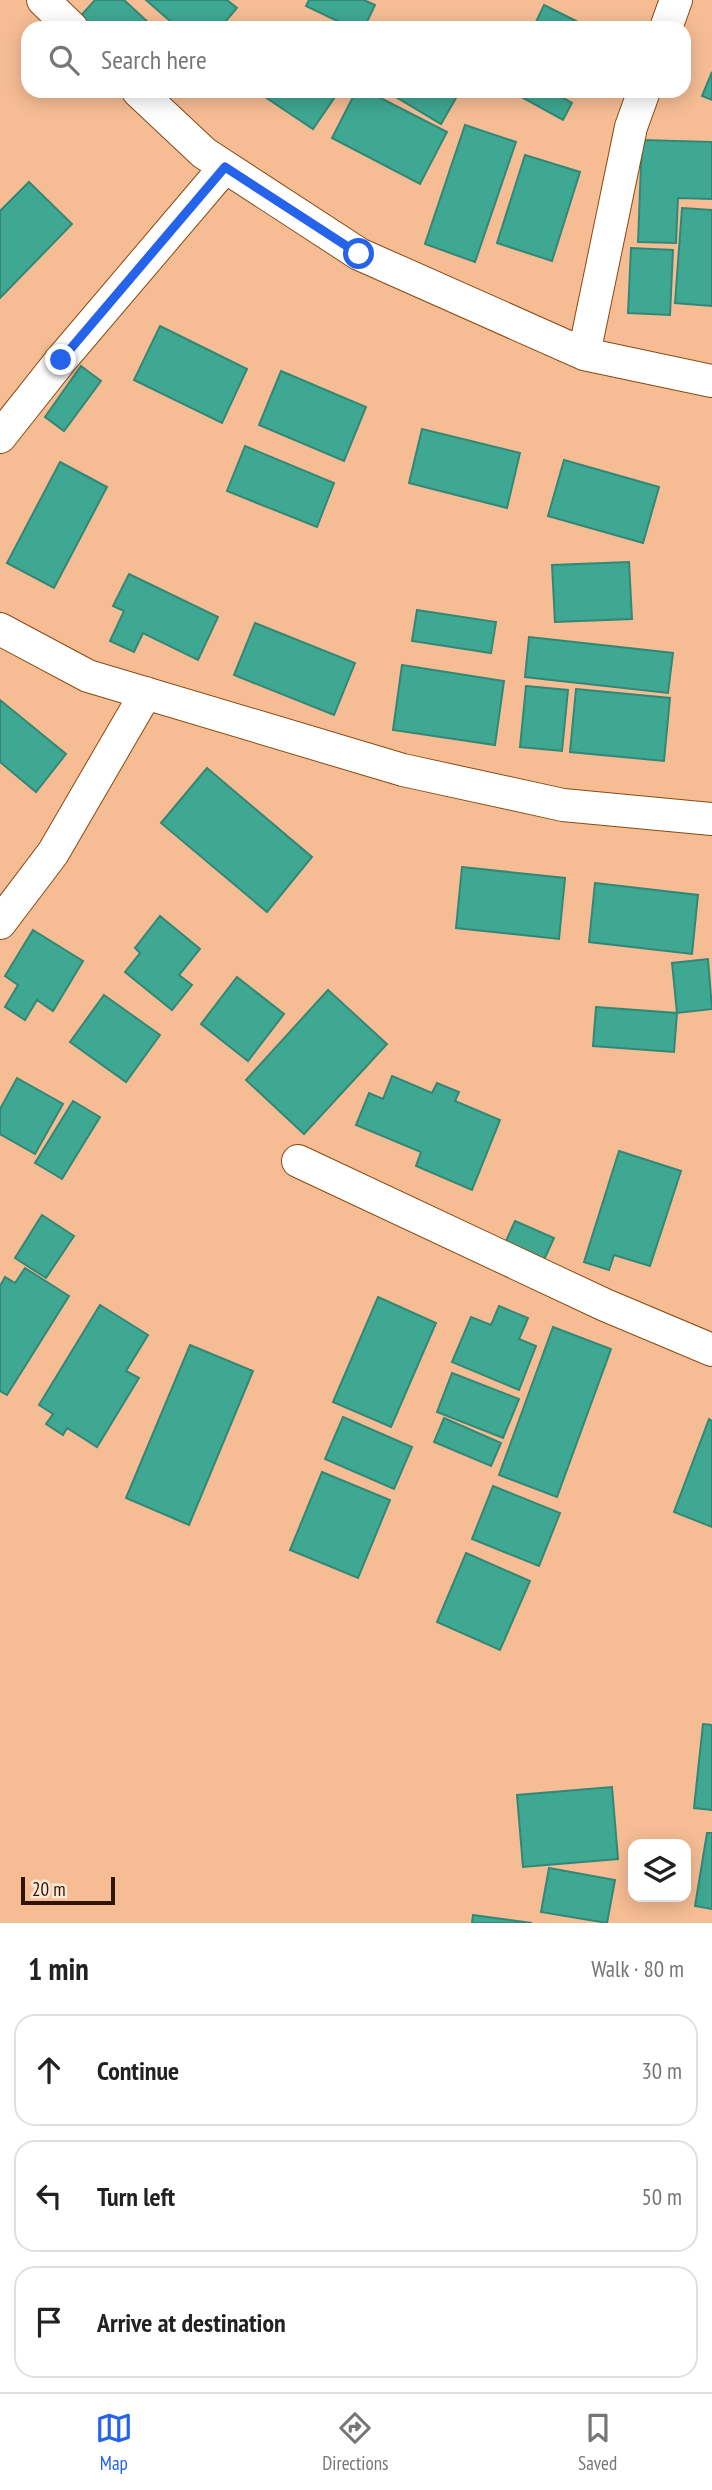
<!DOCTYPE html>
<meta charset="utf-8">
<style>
:root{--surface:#fff;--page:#f2f2f2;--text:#222;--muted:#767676;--line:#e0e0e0;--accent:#2563eb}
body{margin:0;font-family:"PT Sans Narrow",sans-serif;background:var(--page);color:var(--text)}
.controls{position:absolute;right:21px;bottom:21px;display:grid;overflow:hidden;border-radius:14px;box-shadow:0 4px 18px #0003}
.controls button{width:63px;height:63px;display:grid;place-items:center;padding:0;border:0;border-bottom:2px solid var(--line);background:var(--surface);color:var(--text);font:35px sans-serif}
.scale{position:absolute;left:21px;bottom:18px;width:94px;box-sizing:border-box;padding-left:7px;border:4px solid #2e1401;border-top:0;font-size:19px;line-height:24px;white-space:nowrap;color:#2e1401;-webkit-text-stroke:5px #fde7d7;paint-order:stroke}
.stop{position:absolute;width:21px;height:21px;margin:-16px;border:5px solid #2563eb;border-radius:50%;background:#fff}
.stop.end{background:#2563eb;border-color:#fff;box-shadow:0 2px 7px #0008}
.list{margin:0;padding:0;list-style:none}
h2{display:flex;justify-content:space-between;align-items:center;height:91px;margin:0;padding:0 28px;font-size:30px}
h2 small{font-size:23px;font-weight:400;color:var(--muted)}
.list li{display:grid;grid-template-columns:46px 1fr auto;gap:21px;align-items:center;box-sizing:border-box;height:112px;margin:0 14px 14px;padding:0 14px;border:2px solid var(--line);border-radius:21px}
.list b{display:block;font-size:26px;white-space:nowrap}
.list em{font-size:23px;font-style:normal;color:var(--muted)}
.icon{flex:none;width:38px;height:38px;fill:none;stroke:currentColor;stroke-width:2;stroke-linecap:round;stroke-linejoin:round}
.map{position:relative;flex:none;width:712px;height:1923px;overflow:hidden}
.search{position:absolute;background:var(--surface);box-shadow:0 4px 18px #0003;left:21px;right:21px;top:21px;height:77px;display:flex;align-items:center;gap:18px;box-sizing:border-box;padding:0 24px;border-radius:21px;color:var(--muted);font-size:26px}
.sheet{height:469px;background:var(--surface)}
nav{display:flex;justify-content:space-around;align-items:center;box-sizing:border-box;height:98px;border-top:2px solid var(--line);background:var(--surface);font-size:19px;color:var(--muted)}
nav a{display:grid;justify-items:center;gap:4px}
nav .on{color:var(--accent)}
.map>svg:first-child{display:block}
</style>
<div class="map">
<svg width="712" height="1923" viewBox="0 0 712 1923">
<rect width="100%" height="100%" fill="#f6bd94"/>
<path fill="#3ea892" stroke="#338776" stroke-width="2" d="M95,0H124L150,24L146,28H85L77,20Z
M146,0H227L237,8L220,28H178Z
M309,0H364L375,5L364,28H352L306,6Z
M544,5L590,28H538L534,26Z
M712,72V100L702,96Z
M256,91H339L313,129Z
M356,91H367L447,132L420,184L332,138Z
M386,91H460L441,124Z
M517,91H551L572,103L563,120L516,94Z
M465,125L516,142L475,262L425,244Z
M642,140L712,142V199L678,198L676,243L638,242Z
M525,155L580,172L552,261L497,243Z
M29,182L72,224L0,298V211Z
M682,208L712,210V306L675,303Z
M631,248L673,250L670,315L628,313Z
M160,326L247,369L222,423L134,380Z
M81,366L101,381L64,431L45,417Z
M281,371L366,407L344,461L259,425Z
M422,429L520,453L507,508L409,483Z
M245,446L334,483L317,527L227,491Z
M564,460L659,487L643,543L548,516Z
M60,462L107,487L54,588L7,563Z
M629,562L632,619L555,622L552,565Z
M129,574L218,617L198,660L143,633L134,652L110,641L124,611L113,606Z
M417,610L496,622L491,653L412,641Z
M255,623L355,663L334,715L234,675Z
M529,637L673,653L668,693L525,677Z
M402,665L504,681L495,745L393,730Z
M526,686L568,690L562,751L520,747Z
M576,689L670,698L664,761L570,752Z
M0,700L66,754L36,792L0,762Z
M207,768L312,857L267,912L161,823Z
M462,867L565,878L559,939L456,928Z
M595,883L698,895L692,954L589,942Z
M160,916L200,949L179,975L192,985L172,1010L125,972L140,953L135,948Z
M33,930L83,961L53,1011L37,1000L25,1020L5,1007L18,985L5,976Z
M708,959L712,1009L677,1013L672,963Z
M237,977L284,1014L248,1061L201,1024Z
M328,990L387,1044L304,1134L246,1080Z
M104,995L160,1035L126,1082L70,1042Z
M596,1007L677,1013L674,1052L593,1046Z
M392,1076L432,1093L437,1083L459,1092L455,1101L500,1120L472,1190L416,1166L421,1152L356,1125L369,1093L383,1099Z
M17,1078L63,1104L35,1154L0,1134V1109Z
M73,1101L100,1117L62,1179L35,1163Z
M619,1151L681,1171L650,1266L614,1255L609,1270L584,1262Z
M42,1215L74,1236L46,1278L15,1258Z
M515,1221L554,1238L540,1269L501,1252Z
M25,1268L69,1296L7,1395L0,1391V1286L5,1277L15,1283Z
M378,1297L436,1323L391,1427L333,1402Z
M100,1305L148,1335L126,1371L139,1378L97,1447L67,1428L63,1435L46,1424L53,1414L39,1405Z
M499,1306L528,1318L519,1339L536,1346L519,1390L452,1362L471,1317L491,1325Z
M553,1327L611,1349L557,1497L499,1475Z
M190,1345L253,1371L189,1525L126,1498Z
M452,1373L519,1399L503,1438L437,1412Z
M343,1417L412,1447L394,1489L325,1459Z
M444,1418L501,1443L491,1466L434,1442Z
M709,1419L712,1421V1527L674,1512Z
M322,1472L390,1500L358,1578L290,1550Z
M493,1486L560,1513L539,1566L472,1539Z
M466,1553L530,1581L500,1650L437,1622Z
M703,1724L712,1725V1810L694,1808Z
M612,1787L618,1859L523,1867L517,1795Z
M707,1833H712V1909L695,1906Z
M549,1868L615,1880L607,1923L541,1912Z
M473,1915L532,1923H472Z"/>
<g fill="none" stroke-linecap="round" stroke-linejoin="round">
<g stroke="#884a11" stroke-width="34">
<path id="street" d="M43,0L72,28
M666,28L676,0
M138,91L204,153L359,254L584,354L712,381
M584,354L631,127L644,91
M0,437L61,360L225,167
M0,629L88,676L403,770L563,805L712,819
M0,923L53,853L146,693
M298,1161L605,1305L712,1350"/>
</g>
<use href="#street" stroke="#fff" stroke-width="32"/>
</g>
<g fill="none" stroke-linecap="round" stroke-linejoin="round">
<path stroke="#2563eb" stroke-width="9" d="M61,360L225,167L359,254"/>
</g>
</svg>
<div class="controls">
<button><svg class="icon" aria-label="layers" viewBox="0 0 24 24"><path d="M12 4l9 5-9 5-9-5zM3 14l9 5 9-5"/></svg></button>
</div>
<div class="scale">20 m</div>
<div class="stop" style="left:359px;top:254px"></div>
<div class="stop end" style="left:61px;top:360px"></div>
<div class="search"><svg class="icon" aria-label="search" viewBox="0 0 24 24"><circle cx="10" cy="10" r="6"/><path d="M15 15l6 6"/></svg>Search here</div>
</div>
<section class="sheet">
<h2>1 min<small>Walk · 80 m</small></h2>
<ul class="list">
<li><svg class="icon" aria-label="ahead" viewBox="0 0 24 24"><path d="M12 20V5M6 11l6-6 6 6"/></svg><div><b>Continue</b></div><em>30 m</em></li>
<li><svg class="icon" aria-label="left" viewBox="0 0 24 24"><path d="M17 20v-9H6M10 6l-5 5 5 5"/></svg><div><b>Turn left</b></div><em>50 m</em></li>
<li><svg class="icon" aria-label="arrive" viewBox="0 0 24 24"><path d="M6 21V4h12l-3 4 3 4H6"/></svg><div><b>Arrive at destination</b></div></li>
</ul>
</section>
<nav>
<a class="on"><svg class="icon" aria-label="map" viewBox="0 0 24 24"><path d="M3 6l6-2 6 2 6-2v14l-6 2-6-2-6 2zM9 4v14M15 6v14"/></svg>Map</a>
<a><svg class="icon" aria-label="directions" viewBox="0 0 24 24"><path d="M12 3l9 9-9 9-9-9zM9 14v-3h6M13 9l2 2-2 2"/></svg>Directions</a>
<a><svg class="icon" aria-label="saved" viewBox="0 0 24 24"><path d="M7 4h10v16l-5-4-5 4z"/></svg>Saved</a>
</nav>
